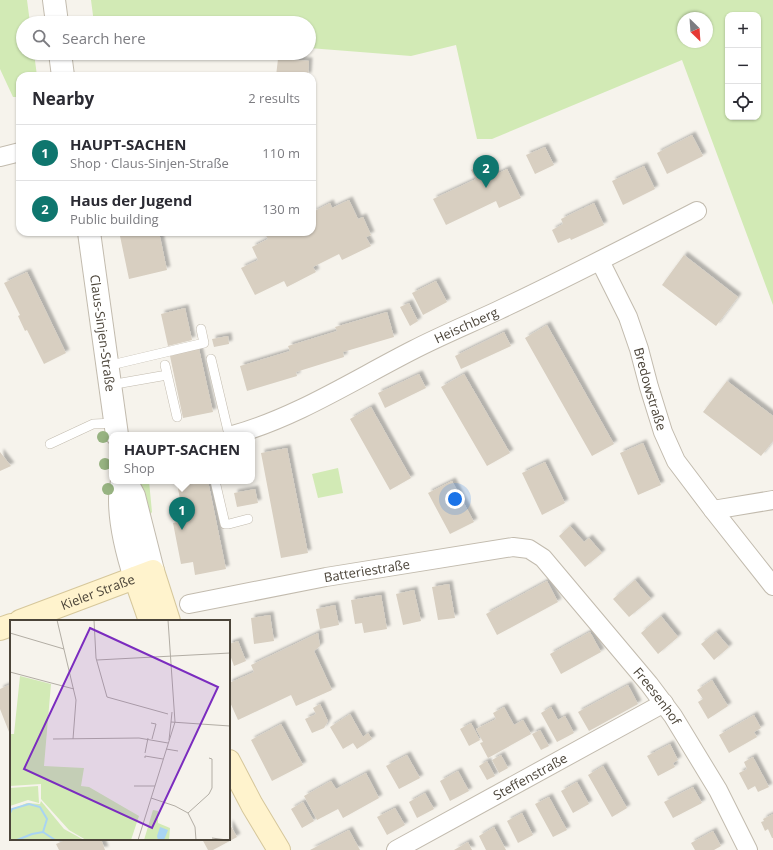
<!DOCTYPE html>
<meta charset="utf-8">
<style>
:root{--surface:#fff;--page:#f2f2f3;--text:#2b2b33;--muted:#7c7c81;--line:#e1e1e2;--accent:#0f766e}
body{margin:0;font-family:"Open Sans",sans-serif;background:var(--page);color:var(--text)}
.controls{position:absolute;right:12px;top:12px;display:grid;overflow:hidden;border-radius:8px;box-shadow:0 1px 3px #0004}
.controls button{width:36px;height:36px;display:grid;place-items:center;padding:0;border:0;border-bottom:1px solid var(--line);background:var(--surface);color:var(--text);font:20px sans-serif}
.compass{position:absolute;left:677px;top:12px;width:36px;height:36px;border-radius:50%;background:var(--surface);box-shadow:0 1px 3px #0004;rotate:155deg}
.you{position:absolute;left:455px;top:499px;width:14px;height:14px;margin:-10px;border:3px solid #fff;border-radius:50%;background:#1a73e8;box-shadow:0 0 0 6px #1a73e833}
.badge{display:grid;place-items:center;width:26px;height:26px;border-radius:50%;background:var(--accent);color:#fff;font-size:13px;font-weight:700}
.pin{position:absolute;translate:-50% -33px;filter:drop-shadow(0 1px 2px #0008)}
.pin::after{content:'';position:absolute;top:21px;width:14px;height:12px;background:inherit;clip-path:polygon(0 0,100% 0,50% 100%)}
.popup{position:absolute;left:109px;top:432px;width:146px;height:52px;box-sizing:border-box;display:grid;place-content:center;border-radius:8px;background:var(--surface);filter:drop-shadow(0 1px 3px #0005);font-size:13px;white-space:nowrap;color:var(--muted)}
.popup b{font-size:15px;color:var(--text)}
.popup::after{content:'';position:absolute;left:50%;top:100%;margin-left:-8px;border:8px solid transparent;border-top-color:var(--surface)}
.list{margin:0;padding:0;list-style:none}
h2{display:flex;justify-content:space-between;align-items:center;height:52px;margin:0;padding:0 16px;font-size:17px}
h2 small{font-size:13px;font-weight:400;color:var(--muted)}
.list li{display:grid;grid-template-columns:26px 1fr auto;gap:12px;align-items:center;box-sizing:border-box;height:56px;padding:0 16px;border-top:1px solid var(--line)}
.list b{display:block;font-size:15px;white-space:nowrap}
.list p{margin:0;font-size:13px;white-space:nowrap;color:var(--muted)}
.list em{font-size:13px;font-style:normal;color:var(--muted)}
.icon{flex:none;width:22px;height:22px;fill:none;stroke:currentColor;stroke-width:2;stroke-linecap:round;stroke-linejoin:round}
.map{position:relative;flex:none;width:773px;height:850px;overflow:hidden}
.search{position:absolute;background:var(--surface);box-shadow:0 1px 3px #0004;left:16px;top:16px;width:300px;height:44px;display:flex;align-items:center;gap:10px;box-sizing:border-box;padding:0 14px;border-radius:22px;color:var(--muted);font-size:15px}
.panel{position:absolute;background:var(--surface);box-shadow:0 1px 3px #0004;left:16px;top:72px;width:300px;height:164px;border-radius:12px}
.map>svg:first-child{display:block}
</style>
<div class="map">
<svg width="773" height="850" viewBox="0 0 773 850">
<defs>
<filter id="shadow"><feDropShadow dx="3.5" dy="-3.5" stdDeviation="1" flood-color="#0004"/></filter>
</defs>
<rect width="100%" height="100%" fill="#f6f3ec"/>
<path fill="#d2eab5" fill-rule="evenodd" d="M0,0H27L30,23H23V53H34L37,76H20V97H13L0,69Z
M91,0H773V305L682,60L492,139H477L456,45L411,56L309,48V23H94ZM728,15H758V117H728ZM683,18H707V42H683Z
M338,468L343,493L318,498L312,474Z
M138,481H149L152,512L149,516Z"/>
<path fill="#d8cfc1" filter="url(#shadow)" d="M278,59L309,61L308,76H276Z
M692,135L703,156L667,174L657,153Z
M545,147L554,165L535,174L526,155Z
M488,162L495,175L507,169L521,198L499,208L496,201L446,225L433,199L476,179L471,170Z
M644,166L655,189L623,205L612,181Z
M349,200L358,219L363,217L371,235L366,237L371,246L342,260L339,254L313,267L316,272L287,287L284,281L255,295L241,268L258,260L252,247L268,239L265,234L270,232H312V218L315,216L313,212L330,203L332,208Z
M594,203L604,225L571,240L570,238L558,243L552,230L563,224L561,219Z
M141,232H159L167,270L129,279L120,236Z
M684,255L738,297L716,326L662,285Z
M27,272L66,353L44,364L27,330L25,331L18,316L20,315L4,283Z
M436,281L447,302L423,315L412,293Z
M409,303L418,321L410,326L400,307Z
M185,308L192,340L168,346L161,314Z
M387,312L394,337L343,352L344,357L296,372L297,376L247,391L240,366L290,351L288,346L337,331L335,327Z
M547,325L614,444L592,456L525,338Z
M504,332L511,346L461,369L455,356Z
M228,336L229,344L214,347L212,339Z
M199,349L213,412L183,418L170,356Z
M419,374L426,388L385,408L378,393Z
M464,374L510,453L487,466L441,387Z
M727,381L773,416V441L761,456L703,412Z
M371,407L411,478L390,490L350,419Z
M643,443L661,485L638,495L620,453Z
M287,448L308,553L281,558L261,453Z
M0,452L11,466L0,471Z
M545,462L565,503L542,515L522,473Z
M185,481H208L226,569L195,575L193,562L181,564L173,523L184,521L177,483Z
M452,481L474,522L450,534L428,493Z
M255,489L258,503L237,507L234,493Z
M570,526L584,542L589,538L602,553L585,567L559,536Z
M635,580L651,599L629,617L613,599Z
M547,581L558,602L497,635L486,614Z
M449,584L455,618L438,620L432,587Z
M414,590L421,621L403,625L396,594Z
M381,595L387,629L364,633L362,623L355,624L351,600Z
M335,605L339,625L320,629L316,609Z
M270,615L274,641L254,644L251,618Z
M661,616L678,637L658,654L641,633Z
M590,632L601,652L561,674L550,654Z
M716,632L729,647L714,660L701,644Z
M318,633L320,646L314,651L332,690L296,706L291,695L238,720L229,700V683L254,672L251,665Z
M238,641L246,661L234,666L229,652V644Z
M712,680L728,706L708,719L698,702L703,699L697,690Z
M11,684V737L0,709V689Z
M628,685L638,704L589,731L578,712Z
M320,704L328,721L324,728L312,733L305,719L316,714L313,708Z
M504,707L514,725L523,720L531,734L488,758L480,743L483,742L476,729L496,719L493,713Z
M551,707L558,720L565,716L574,733L557,742L541,713Z
M350,714L363,737L368,733L372,739L357,749L353,743L343,749L330,727Z
M754,715L761,728L754,732L757,737L729,753L719,735Z
M471,723L480,740L469,746L460,729Z
M281,724L303,765L272,781L251,740Z
M540,730L549,746L541,750L532,734Z
M670,744L678,760L673,763L675,767L658,776L647,756Z
M407,755L420,778L399,789L386,766Z
M501,755L508,768L499,773L492,760Z
M753,757L769,787L758,792L755,786L748,790L739,773L747,769L744,762Z
M487,761L495,776L487,780L479,766Z
M603,766L627,808L612,817L588,775Z
M458,771L469,791L450,801L440,781Z
M366,773L379,798L343,818L338,809L317,820L304,796L331,781L336,789Z
M577,782L589,804L573,813L561,791Z
M693,787L702,803L673,818L664,802Z
M425,793L434,809L417,818L409,802Z
M549,797L567,830L553,837L535,804Z
M303,802L314,821L302,828L291,809Z
M395,808L405,825L387,835L377,817Z
M522,813L533,835L518,843L507,821Z
M773,814V838H772L768,829L765,831L761,822L764,821L763,819Z
M229,823L237,837L213,850H208L202,839H229Z
M494,827L506,850H486L479,836Z
M349,830L360,850H310Z
M713,831L721,846L714,850H695L691,843Z
M68,839H101L105,850H59L56,844Z
M468,842L472,850H454Z"/>
<g fill="none" stroke-linecap="round" stroke-linejoin="round">
<g stroke="#c2bbae" stroke-width="10">
<path id="service" d="M211,359L229,435
M165,365L177,417
M107,366L204,343L201,329
M110,385L167,375
M50,444L93,424L115,423
M215,481L225,524H229L248,519"/>
</g>
<g stroke="#c2bbae" stroke-width="20">
<g id="minor">
<path d="M0,157L20,152"/>
<path id="s1" d="M600,261L628,317L639,349L649,387L663,432L676,461L713,510L773,586"/>
<path id="s2" d="M233,435C297,417 354,380 413,350C440,336 469,324 497,311C565,279 631,245 697,211"/>
<path d="M713,510L773,500"/>
<path id="s3" d="M189,604L326,577L513,547L529,549L543,558L649,684L673,716L718,790L748,850"/>
<path id="s4" d="M396,850L664,703"/>
</g>
</g>
<g stroke="#c2bbae" stroke-width="24">
<g id="tertiary">
<path d="M54,0L57,23"/>
<path d="M60,53L63,76"/>
<path id="s5" d="M89,232L117,435"/>
<path d="M122,481C121,487 120,494 120,500C120,526 127,553 135,578"/>
<path d="M126,481L134,496L153,571"/>
</g>
</g>
<g stroke="#d6c79b" stroke-width="24">
<g id="secondary">
<path d="M135,578L150,621"/>
<path id="s6" d="M20,621L153,571L169,621"/>
<path d="M0,629L11,625"/>
<path d="M229,761L252,805L279,850"/>
</g>
</g>
<use href="#service" stroke="#fff" stroke-width="9"/>
<use href="#minor" stroke="#fff" stroke-width="18"/>
<use href="#tertiary" stroke="#fff" stroke-width="22"/>
<use href="#secondary" stroke="#fff3cd" stroke-width="22"/>
</g>
<g fill="#97b381">
<circle cx="103" cy="437" r="6"/>
<circle cx="105" cy="464" r="6"/>
<circle cx="108" cy="489" r="6"/>
</g>
<g text-anchor="middle" stroke-width="3" stroke-linejoin="round" paint-order="stroke">
<g font-size="13" fill="#4b4439" stroke="#fff">
<text dy="5" stroke="none"><textPath href="#s2" startOffset="258">Heischberg</textPath></text>
<text dy="5" stroke="none"><textPath href="#s5" startOffset="102">Claus-Sinjen-Straße</textPath></text>
<text dy="5" stroke="none"><textPath href="#s1" startOffset="138">Bredowstraße</textPath></text>
<text dy="5" stroke="none"><textPath href="#s3" startOffset="181">Batteriestraße</textPath></text>
<text dy="5" stroke="none"><textPath href="#s6" startOffset="83">Kieler Straße</textPath></text>
<text dy="5" stroke="none"><textPath href="#s3" startOffset="541">Freesenhof</textPath></text>
<text dy="5" stroke="none"><textPath href="#s4" startOffset="153">Steffenstraße</textPath></text>
</g>
</g>
<g transform="translate(10 620)">
<rect width="220" height="220" fill="#f6f3ec"/>
<path d="M10,56L41,64L34,146L74,148L71,166L79,167L129,196L121,220H76L59,210L31,179V164L0,166V114H4ZM28,166L29,183L18,180L0,186V168ZM31,181L54,209L74,220H0V190L17,183L30,184ZM143,190L148,191V203L160,208L159,220H134Z" fill="#d2eab5"/>
<path d="M150,207L158,210L154,220H148L147,216Z" fill="#a9d4f2"/>
<path fill="none" stroke="#a9d4f2" stroke-width="2" d="M0,193L2,189L19,184L30,187L37,199L33,212M7,220L22,214L33,212L45,220"/>
<path fill="none" stroke="#b2ada4" stroke-width="1" d="M47,0L66,80L63,119M84,0L86,38L97,77L158,94M158,0L165,102M0,13L54,29M87,40L220,33M0,52L64,69M162,92L161,102L220,106M141,103L146,104L142,119M43,119L129,118L158,123M159,120L161,102M156,129L168,131M135,133L138,118M135,138V136L153,139M124,166H145M141,178L165,186L178,193L185,207L186,220M178,193L199,174L202,168V139L199,138M202,218L217,220M128,220L165,102"/>
<path fill="#7b2cbf" fill-opacity="0.15" stroke="#7b2cbf" stroke-width="2" d="M80,8L208,67L142,208L14,149Z"/>
<rect width="220" height="220" fill="none" stroke="#4b4439" stroke-width="2"/>
</g>
</svg>
<div class="controls">
<button>+</button>
<button>−</button>
<button><svg class="icon" aria-label="locate" viewBox="0 0 24 24"><circle cx="12" cy="12" r="6"/><path d="M12 2v4M12 18v4M2 12h4M18 12h4"/></svg></button>
</div>
<svg class="compass" viewBox="-18 -18 36 36"><path d="M0-13l5 13h-10z" fill="#e53935"/><path d="M0 13l5-13h-10z" fill="#7c7c81"/></svg>
<div class="you"></div>
<div class="pin badge" style="left:182px;top:530px">1</div>
<div class="popup"><b>HAUPT-SACHEN</b>Shop</div>
<div class="pin badge" style="left:486px;top:188px">2</div>
<div class="search"><svg class="icon" aria-label="search" viewBox="0 0 24 24"><circle cx="10" cy="10" r="6"/><path d="M15 15l6 6"/></svg>Search here</div>
<section class="panel">
<h2>Nearby<small>2 results</small></h2>
<ul class="list">
<li><span class="badge">1</span><div><b>HAUPT-SACHEN</b><p>Shop · Claus-Sinjen-Straße</p></div><em>110 m</em></li>
<li><span class="badge">2</span><div><b>Haus der Jugend</b><p>Public building</p></div><em>130 m</em></li>
</ul>
</section>
</div>
